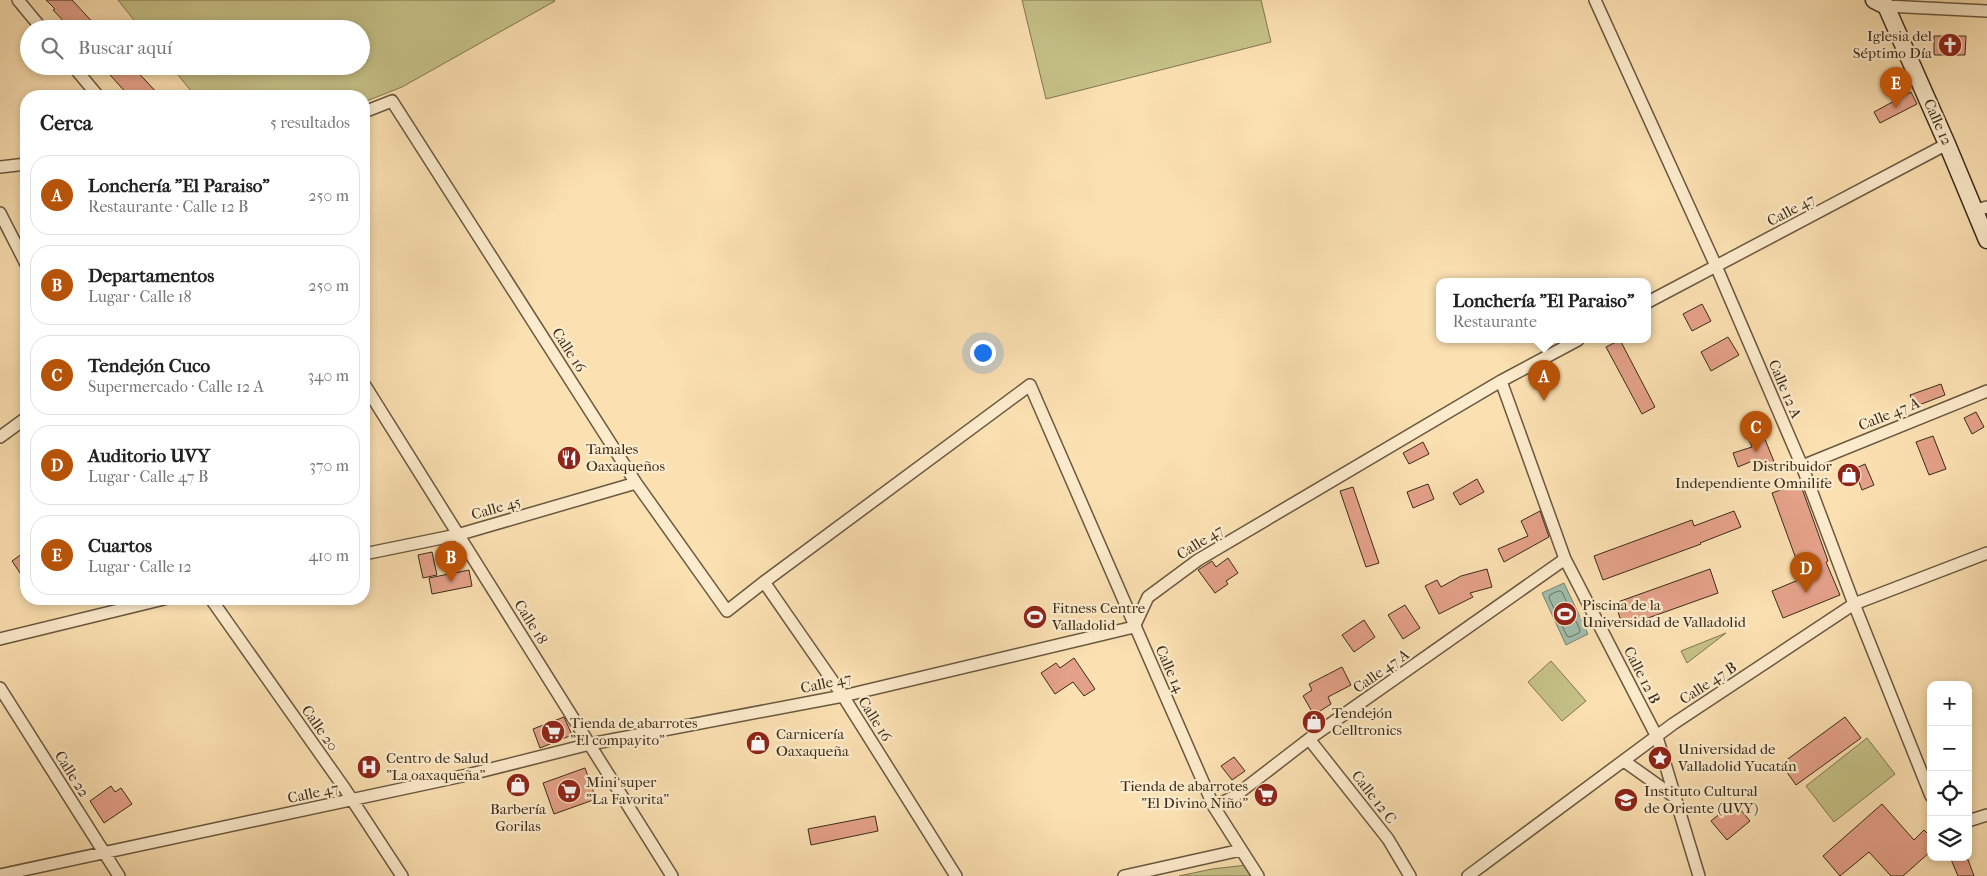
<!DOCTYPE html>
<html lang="es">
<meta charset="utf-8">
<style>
:root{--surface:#fff;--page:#f6f6f6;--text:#222;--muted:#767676;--line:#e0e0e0;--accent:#b45309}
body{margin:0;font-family:"IM FELL French Canon",serif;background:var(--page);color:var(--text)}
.controls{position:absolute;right:15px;bottom:15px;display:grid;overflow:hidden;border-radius:10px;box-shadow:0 2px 8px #0003}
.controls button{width:45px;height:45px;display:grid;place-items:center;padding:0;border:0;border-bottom:1px solid var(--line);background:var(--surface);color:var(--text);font:25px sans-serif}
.you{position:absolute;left:982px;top:352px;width:18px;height:18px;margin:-12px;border:4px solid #fff;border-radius:50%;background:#1a73e8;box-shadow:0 0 0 8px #1a73e833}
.badge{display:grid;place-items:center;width:32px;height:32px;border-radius:50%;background:var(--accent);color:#fff;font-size:16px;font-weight:700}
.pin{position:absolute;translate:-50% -41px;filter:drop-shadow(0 1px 2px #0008)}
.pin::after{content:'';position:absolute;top:26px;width:18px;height:15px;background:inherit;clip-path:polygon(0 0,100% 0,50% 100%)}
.popup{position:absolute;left:1436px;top:278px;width:215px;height:65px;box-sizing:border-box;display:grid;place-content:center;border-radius:10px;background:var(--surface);filter:drop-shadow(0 1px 4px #0005);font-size:16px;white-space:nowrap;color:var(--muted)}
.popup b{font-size:19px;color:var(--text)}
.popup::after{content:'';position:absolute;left:50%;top:100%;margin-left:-10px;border:10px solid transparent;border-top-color:var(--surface)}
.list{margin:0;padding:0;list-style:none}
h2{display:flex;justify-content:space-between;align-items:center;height:65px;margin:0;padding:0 20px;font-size:21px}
h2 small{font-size:16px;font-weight:400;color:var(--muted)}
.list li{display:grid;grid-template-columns:32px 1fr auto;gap:15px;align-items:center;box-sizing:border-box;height:80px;margin:0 10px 10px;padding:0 10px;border:1px solid var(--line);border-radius:20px}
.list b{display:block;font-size:19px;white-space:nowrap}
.list p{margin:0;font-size:16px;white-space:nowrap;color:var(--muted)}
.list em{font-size:16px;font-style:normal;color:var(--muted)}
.icon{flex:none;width:28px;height:28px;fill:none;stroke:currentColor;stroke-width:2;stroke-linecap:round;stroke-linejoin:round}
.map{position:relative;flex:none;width:1987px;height:876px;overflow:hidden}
.search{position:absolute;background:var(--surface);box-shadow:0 2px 8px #0003;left:20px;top:20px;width:350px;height:55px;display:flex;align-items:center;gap:12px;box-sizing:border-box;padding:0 18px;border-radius:28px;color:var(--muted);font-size:19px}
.panel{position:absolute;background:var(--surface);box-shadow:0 2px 8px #0003;left:20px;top:90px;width:350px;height:515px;border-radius:20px}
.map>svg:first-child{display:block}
</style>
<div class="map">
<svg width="1987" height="876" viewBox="0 0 1987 876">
<rect width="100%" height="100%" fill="#fbe0b1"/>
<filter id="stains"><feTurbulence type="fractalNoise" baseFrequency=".004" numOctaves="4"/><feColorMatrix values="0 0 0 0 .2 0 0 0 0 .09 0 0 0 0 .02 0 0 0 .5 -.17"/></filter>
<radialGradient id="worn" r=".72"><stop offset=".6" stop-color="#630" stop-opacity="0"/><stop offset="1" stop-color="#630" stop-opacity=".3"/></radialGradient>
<path fill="#c5c187" stroke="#807650" d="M118,0H554L555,1L402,87L364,102V96H195L171,66H361V29H141Z
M1022,0H1261L1271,42L1046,99Z
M1726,633L1687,663L1681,651Z
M1551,661L1586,701L1562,721L1528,682Z
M1867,738L1895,774L1834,822L1806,786Z
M1247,865L1254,876H1179L1212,869Z"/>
<path fill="#9fbdac" stroke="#778371" d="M1564,583L1588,634L1566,645L1542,593Z"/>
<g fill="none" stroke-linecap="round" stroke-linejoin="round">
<path stroke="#6c7462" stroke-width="1" d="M1559,591L1562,592L1580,630L1579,633L1570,637L1567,636L1549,598L1550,595Z"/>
</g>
<path fill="#e4a189" stroke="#3a2b19" d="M46,0H72L99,29H71L53,10L55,9Z
M1934,36H1966L1965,55H1934Z
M102,66H132L160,96H129Z
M1911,92L1917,104L1880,123L1874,112Z
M1702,304L1711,321L1692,331L1683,314Z
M1728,337L1739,355L1711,371L1701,352Z
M1620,340L1655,407L1642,414L1606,347Z
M1941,384L1945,395L1914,407L1910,395Z
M1976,412L1984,427L1972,434L1964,418Z
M1762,432L1775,464L1761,469L1757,459L1738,467L1733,453L1752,447L1748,438Z
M1933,436L1946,469L1929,475L1916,442Z
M1423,442L1429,454L1409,464L1403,453Z
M1865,464L1874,485L1862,490L1854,469Z
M1477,479L1484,492L1460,505L1453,493Z
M1800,483L1828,561L1826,562L1840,595L1783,618L1772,591L1803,578L1772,493Z
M1428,484L1434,499L1413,508L1407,492Z
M1353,487L1379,563L1366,567L1340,491Z
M1540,511L1549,537L1504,562L1498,549L1528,536L1521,521Z
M1734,511L1741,527L1700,543L1701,544L1603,580L1594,556L1692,520L1694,526Z
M26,551V582L12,561Z
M432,552L437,575L423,578L418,555Z
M1228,558L1238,573L1226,581L1228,584L1215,593L1198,570L1212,561L1216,567Z
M1487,569L1492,587L1470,593L1473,597L1439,614L1425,586L1437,580L1441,587L1461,576Z
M1710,569L1718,593L1623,627L1615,603Z
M469,570L472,586L432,594L429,578Z
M1405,605L1420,628L1403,639L1388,615Z
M1364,620L1375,637L1354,652L1342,635Z
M1074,658L1095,689L1084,696L1073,682L1055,694L1041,673L1056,663L1060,668Z
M1342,667L1351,685L1328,697L1331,704L1314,715L1303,696L1312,690L1309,684Z
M564,717L572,735L540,748L533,729Z
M1845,717L1861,738L1796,785L1781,764Z
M1234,757L1245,771L1232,780L1221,766Z
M585,768L596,799L554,814L543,783Z
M111,786L115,792L121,788L132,804L104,823L90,801Z
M1734,802L1750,821L1727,840L1711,821Z
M1882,804L1914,840L1924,830L1931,837V851L1903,876H1891L1869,852L1840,876L1823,856Z
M875,816L878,831L811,845L808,829Z
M1950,857H1967L1974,876H1958Z"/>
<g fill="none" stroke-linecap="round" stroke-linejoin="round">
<g stroke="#6a583f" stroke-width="14">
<path id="street" d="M18,0L42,29
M1595,0L1716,266L1802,466L1854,604L1931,796
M1886,6L1987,11
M73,66L98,96
M364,112L392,101L636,483L727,611L764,582L1030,385L1214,807L1258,876
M0,167L26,164
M1976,210L1987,207
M0,213L26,264
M1648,302L1947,144
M1501,381L1565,559L1657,737L1699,876
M364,384L672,876
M0,437L26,418
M1802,466L1987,391
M364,554L457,535L636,483
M764,582L843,696L956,876
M211,599L345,789L402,876
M0,639L164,599
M0,688L119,876
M1309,739L1388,839L1410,876
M1624,761L1676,798
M1214,807L1235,796L1309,739L1565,559
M1968,821L1987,815
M0,875L467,775L590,744L843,696L1134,627L1148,597L1198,560L1501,381L1578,340
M1124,876L1241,850
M1468,876L1673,724L1854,604L1987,553"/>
</g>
<g stroke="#3a2b19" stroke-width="19">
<path id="secondary" d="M1874,0L1886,6L1947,144L1987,240"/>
</g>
<use href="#street" stroke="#fcebcc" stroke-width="11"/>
<use href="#secondary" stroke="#fcebcc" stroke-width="16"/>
</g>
<defs>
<g id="church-disc" transform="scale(1.25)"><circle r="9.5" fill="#8f2418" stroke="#fcebcc"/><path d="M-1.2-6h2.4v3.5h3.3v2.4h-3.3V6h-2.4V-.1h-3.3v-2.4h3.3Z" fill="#fff"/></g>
<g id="restaurant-disc" transform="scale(1.25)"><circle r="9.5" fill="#8f2418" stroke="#fcebcc"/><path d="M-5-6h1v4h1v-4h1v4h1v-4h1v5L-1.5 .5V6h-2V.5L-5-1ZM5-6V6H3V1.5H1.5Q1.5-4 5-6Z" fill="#fff"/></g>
<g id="shop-disc" transform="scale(1.25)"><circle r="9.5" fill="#8f2418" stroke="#fcebcc"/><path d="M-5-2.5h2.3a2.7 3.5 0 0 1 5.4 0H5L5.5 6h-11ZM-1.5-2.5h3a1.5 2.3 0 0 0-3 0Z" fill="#fff"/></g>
<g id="stadium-disc" transform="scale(1.25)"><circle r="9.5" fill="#8f2418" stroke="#fcebcc"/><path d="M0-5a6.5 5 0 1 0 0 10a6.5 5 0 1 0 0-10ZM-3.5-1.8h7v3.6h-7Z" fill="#fff"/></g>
<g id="supermarket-disc" transform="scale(1.25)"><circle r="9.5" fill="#8f2418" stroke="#fcebcc"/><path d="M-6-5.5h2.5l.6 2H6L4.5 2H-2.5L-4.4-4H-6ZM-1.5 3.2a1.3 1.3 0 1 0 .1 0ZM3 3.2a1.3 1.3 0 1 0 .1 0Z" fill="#fff"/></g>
<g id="sight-disc" transform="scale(1.25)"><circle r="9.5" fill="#8f2418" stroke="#fcebcc"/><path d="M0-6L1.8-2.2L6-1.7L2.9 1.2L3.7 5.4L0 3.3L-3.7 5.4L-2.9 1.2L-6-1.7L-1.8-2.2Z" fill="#fff"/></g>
<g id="hospital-disc" transform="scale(1.25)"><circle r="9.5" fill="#8f2418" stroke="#fcebcc"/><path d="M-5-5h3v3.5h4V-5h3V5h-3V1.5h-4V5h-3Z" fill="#fff"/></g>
<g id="school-disc" transform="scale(1.25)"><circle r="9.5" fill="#8f2418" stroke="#fcebcc"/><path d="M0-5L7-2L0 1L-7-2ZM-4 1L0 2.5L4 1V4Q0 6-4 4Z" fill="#fff"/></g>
</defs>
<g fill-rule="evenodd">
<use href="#church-disc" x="1950" y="45"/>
<use href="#restaurant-disc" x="569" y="458"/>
<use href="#shop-disc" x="1849" y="475"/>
<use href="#stadium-disc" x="1565" y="614"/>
<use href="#stadium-disc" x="1035" y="617"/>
<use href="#shop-disc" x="1314" y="722"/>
<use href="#supermarket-disc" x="553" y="732"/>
<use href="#shop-disc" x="758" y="743"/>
<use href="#sight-disc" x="1660" y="758"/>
<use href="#hospital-disc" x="369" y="767"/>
<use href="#shop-disc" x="518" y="785"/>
<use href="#supermarket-disc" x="569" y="791"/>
<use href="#supermarket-disc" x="1266" y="795"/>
<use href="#school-disc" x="1626" y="800"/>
</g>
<g text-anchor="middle" stroke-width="4.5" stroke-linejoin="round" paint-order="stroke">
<g font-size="15" fill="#3a2b19" stroke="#fcebcc" text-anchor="start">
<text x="1932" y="41" text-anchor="end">Iglesia del<tspan x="1932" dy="17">Séptimo Día</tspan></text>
<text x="586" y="454">Tamales<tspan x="586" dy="17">Oaxaqueños</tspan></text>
<text x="1832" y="471" text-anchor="end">Distribuidor<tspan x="1832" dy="17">Independiente Omnilife</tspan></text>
<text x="1582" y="610">Piscina de la<tspan x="1582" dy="17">Universidad de Valladolid</tspan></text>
<text x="1052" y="613">Fitness Centre<tspan x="1052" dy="17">Valladolid</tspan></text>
<text x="1332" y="718">Tendejón<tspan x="1332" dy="17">Celltronics</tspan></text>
<text x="570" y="728">Tienda de abarrotes<tspan x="570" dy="17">"El compayito"</tspan></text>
<text x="776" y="739">Carnicería<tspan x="776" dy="17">Oaxaqueña</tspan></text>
<text x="1678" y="754">Universidad de<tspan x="1678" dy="17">Valladolid Yucatán</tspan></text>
<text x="386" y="763">Centro de Salud<tspan x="386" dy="17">"La oaxaqueña"</tspan></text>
<text x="586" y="787">Mini super<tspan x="586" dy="17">"La Favorita"</tspan></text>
<text x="1248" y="791" text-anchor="end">Tienda de abarrotes<tspan x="1248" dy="17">"El Divino Niño"</tspan></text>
<text x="1644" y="796">Instituto Cultural<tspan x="1644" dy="17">de Oriente (UVY)</tspan></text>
<text x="518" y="814" text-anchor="middle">Barbería<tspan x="518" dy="17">Gorilas</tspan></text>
</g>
<g font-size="15" fill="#3a2b19" stroke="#fcebcc">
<text transform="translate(1938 122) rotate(66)" y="5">Calle 12</text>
<text transform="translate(1791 210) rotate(-28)" y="5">Calle 47</text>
<text transform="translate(569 350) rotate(57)" y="5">Calle 16</text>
<text transform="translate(1785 389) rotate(67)" y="5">Calle 12 A</text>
<text transform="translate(1889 414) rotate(-22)" y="5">Calle 47 A</text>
<text transform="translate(496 508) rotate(-16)" y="5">Calle 45</text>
<text transform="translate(1200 542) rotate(-32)" y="5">Calle 47</text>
<text transform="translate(531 622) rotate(58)" y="5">Calle 18</text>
<text transform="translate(1170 669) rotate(66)" y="5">Calle 14</text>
<text transform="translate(1381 671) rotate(-35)" y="5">Calle 47 A</text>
<text transform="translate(1642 675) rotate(63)" y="5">Calle 12 B</text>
<text transform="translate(826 683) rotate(-12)" y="5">Calle 47</text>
<text transform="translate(1708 683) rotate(-33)" y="5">Calle 47 B</text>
<text transform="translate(875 719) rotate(58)" y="5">Calle 16</text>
<text transform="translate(320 728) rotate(55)" y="5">Calle 20</text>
<text transform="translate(72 774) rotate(58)" y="5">Calle 22</text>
<text transform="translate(313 793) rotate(-12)" y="5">Calle 47</text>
<text transform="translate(1374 797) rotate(52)" y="5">Calle 12 C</text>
</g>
</g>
<rect width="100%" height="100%" filter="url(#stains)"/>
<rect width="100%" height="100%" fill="url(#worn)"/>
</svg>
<div class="controls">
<button>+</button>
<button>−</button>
<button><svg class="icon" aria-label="locate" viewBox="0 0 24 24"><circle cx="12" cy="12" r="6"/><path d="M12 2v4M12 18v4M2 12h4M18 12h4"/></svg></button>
<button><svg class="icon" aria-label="layers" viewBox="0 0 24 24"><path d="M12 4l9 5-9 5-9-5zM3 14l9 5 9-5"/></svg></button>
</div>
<div class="you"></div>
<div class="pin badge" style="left:1544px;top:401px">A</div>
<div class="popup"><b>Lonchería &quot;El Paraiso&quot;</b>Restaurante</div>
<div class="pin badge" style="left:451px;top:582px">B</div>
<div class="pin badge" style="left:1756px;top:452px">C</div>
<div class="pin badge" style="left:1806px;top:593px">D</div>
<div class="pin badge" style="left:1896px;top:108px">E</div>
<div class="search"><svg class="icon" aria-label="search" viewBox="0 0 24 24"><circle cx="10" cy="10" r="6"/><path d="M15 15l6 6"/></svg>Buscar aquí</div>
<section class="panel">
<h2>Cerca<small>5 resultados</small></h2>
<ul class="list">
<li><span class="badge">A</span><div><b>Lonchería &quot;El Paraiso&quot;</b><p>Restaurante · Calle 12 B</p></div><em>250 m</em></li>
<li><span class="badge">B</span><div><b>Departamentos</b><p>Lugar · Calle 18</p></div><em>250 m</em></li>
<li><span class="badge">C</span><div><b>Tendejón Cuco</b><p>Supermercado · Calle 12 A</p></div><em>340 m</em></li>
<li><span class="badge">D</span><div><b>Auditorio UVY</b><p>Lugar · Calle 47 B</p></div><em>370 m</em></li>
<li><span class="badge">E</span><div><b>Cuartos</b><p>Lugar · Calle 12</p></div><em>410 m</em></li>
</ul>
</section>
</div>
